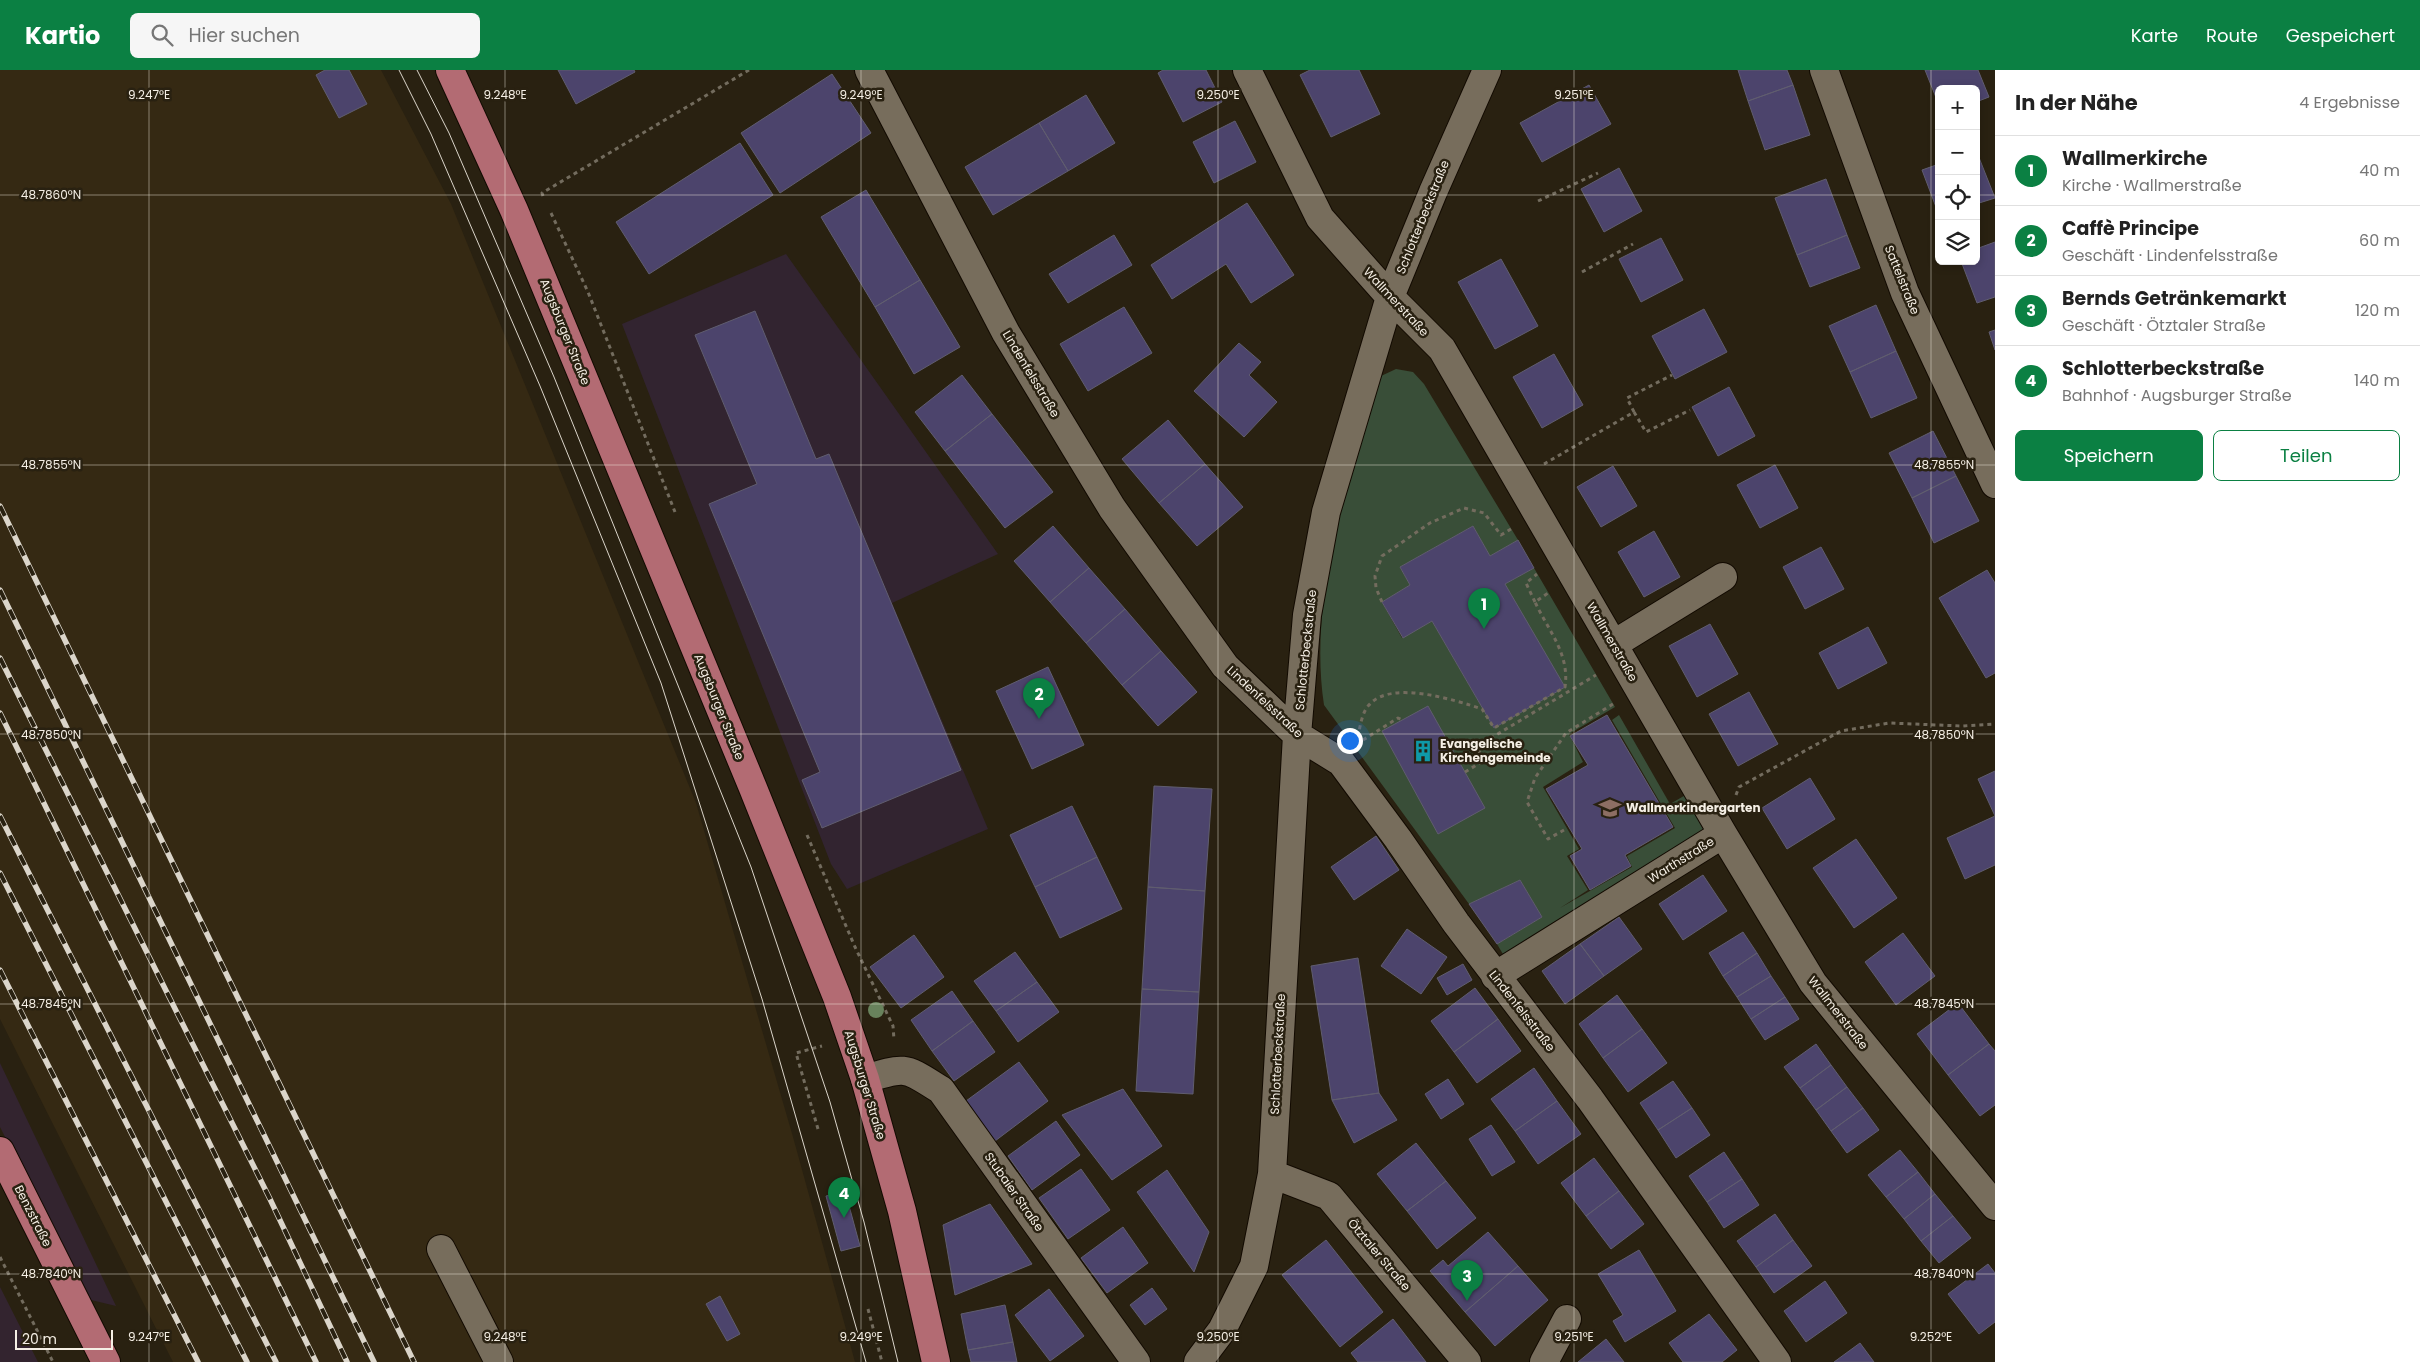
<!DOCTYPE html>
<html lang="de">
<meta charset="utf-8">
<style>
:root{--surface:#fff;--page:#f6f6f6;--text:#222;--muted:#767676;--line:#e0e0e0;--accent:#0b8043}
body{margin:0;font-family:Poppins,sans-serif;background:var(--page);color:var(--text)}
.controls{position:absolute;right:15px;top:15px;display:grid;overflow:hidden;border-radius:8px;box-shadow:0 2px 8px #0003}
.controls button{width:45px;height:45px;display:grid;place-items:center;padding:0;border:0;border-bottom:1px solid var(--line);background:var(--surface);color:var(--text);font:25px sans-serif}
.scale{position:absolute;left:15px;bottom:12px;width:98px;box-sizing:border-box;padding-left:5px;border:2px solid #f5efe5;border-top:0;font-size:14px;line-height:18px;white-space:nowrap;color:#f5efe5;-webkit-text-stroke:4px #292111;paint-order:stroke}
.you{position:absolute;left:1349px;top:670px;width:18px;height:18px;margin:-12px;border:4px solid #fff;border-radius:50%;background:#1a73e8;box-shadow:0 0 0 8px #1a73e833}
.badge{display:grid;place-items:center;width:32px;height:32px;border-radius:50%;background:var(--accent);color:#fff;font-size:16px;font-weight:700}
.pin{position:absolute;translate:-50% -41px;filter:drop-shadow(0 1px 2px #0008)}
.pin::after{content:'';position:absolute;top:26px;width:18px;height:15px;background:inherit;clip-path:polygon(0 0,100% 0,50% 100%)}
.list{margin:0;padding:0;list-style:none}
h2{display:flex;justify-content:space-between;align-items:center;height:65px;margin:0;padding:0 20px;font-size:21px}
h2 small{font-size:16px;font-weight:400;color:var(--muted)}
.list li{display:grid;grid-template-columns:32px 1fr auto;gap:15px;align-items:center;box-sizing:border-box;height:70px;padding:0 20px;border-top:1px solid var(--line)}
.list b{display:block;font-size:19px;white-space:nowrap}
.list p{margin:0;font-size:16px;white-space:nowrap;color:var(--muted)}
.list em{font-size:16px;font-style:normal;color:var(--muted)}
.actions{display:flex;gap:10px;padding:15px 20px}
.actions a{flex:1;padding:11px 0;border:1px solid var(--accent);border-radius:8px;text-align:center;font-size:18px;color:var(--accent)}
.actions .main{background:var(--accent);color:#fff}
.icon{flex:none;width:28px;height:28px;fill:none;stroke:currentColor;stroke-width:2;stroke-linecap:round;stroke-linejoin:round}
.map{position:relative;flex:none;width:1995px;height:1292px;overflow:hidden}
header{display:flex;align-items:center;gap:30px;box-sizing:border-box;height:70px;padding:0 25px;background:var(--accent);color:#fff}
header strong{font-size:24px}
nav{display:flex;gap:28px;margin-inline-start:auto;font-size:18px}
.search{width:350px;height:45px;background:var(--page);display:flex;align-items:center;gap:12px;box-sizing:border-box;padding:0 18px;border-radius:8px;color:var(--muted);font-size:19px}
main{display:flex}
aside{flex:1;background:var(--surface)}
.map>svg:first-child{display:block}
</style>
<header>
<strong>Kartio</strong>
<div class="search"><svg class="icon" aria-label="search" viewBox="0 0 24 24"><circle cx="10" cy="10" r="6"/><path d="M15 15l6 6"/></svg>Hier suchen</div>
<nav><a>Karte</a><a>Route</a><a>Gespeichert</a></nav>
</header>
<main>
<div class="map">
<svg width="1995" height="1292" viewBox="0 0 1995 1292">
<rect width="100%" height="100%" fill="#292111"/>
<path fill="#322430" d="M786,184L998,484L892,533L988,759L847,819L831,794L622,254Z"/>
<path fill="#33242f" d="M0,993L116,1236L87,1229L0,1057Z
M0,1217L38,1292H0Z"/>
<path fill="#352913" d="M0,0H381L451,134L696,733L793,1067L855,1292H173L0,949Z"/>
<path fill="#394e38" d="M1396,299L1413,302L1424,314L1518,470L1490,486L1473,456L1400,497L1410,515L1382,532L1402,568L1432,551L1494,658L1505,514L1534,498L1615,637L1569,664L1583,692L1543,717L1579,779L1567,786L1588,820L1560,838L1632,797L1627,786L1675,758L1612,650L1619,645L1670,734L1689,723L1715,765L1507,891L1497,874L1542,847L1520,810L1469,834L1324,635C1308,531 1347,404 1381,306Z"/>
<path fill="#4c446c" stroke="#605d6f" d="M325,0H349L367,34L339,48L316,5Z
M558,0H634L635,2L576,34Z
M1163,0H1206L1222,32L1183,52L1158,3Z
M1310,0H1359L1380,44L1331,67L1300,5Z
M1738,0H1787L1793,15L1748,31Z
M1925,0H1978L1989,27L1976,32V19H1939V35Z
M832,4L871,63L780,123L741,63Z
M1589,15L1611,54L1542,92L1520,53Z
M1793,15L1810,65L1765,80L1748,31Z
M1086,25L1115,73L1068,101L1039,53Z
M1235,51L1256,92L1214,113L1193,72Z
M1039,53L1068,101L993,145L965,97Z
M740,73L773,125L649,204L616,152Z
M1976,80L1995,128L1976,134Z
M1939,94V145L1922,100Z
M1619,98L1642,141L1604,162L1581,119Z
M1826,109L1847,165L1797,185L1775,128Z
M866,120L920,210L875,237L821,147Z
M1247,133L1294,205L1251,233L1226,194L1172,229L1151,195Z
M1114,165L1132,195L1068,233L1049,204Z
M1847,165L1860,198L1810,217L1797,185Z
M1661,168L1683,210L1641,232L1619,189Z
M1995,172V227L1977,233L1961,191H1976V179Z
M1501,189L1538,256L1495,279L1458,212Z
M920,210L960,277L914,304L875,237Z
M1876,235L1896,281L1850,302L1829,256Z
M1124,237L1152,283L1088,321L1060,274Z
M1704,239L1727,282L1675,309L1652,266Z
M755,241L816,389L829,384L961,700L822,758L802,710L820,702L709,434L757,414L695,265Z
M1995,260V280L1989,262Z
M1239,273L1261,292L1249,305L1277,332L1244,367L1194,321Z
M1896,281L1917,328L1871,348L1850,302Z
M1554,284L1583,335L1542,358L1513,307Z
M962,305L992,344L945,381L915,342Z
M1729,317L1755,366L1718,386L1692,337Z
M992,344L1053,422L1005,458L945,381Z
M1168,350L1205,394L1159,433L1122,389Z
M1933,361L1956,406L1912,428L1889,383Z
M1205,394L1243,437L1197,476L1159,433Z
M1775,395L1798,438L1760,458L1737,415Z
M1613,396L1637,436L1601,457L1577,417Z
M1956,406L1979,451L1934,473L1912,428Z
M1053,456L1089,498L1050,532L1014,491Z
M1473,456L1490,486L1518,470L1534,498L1505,514L1565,617L1494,658L1432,551L1403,568L1382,532L1410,515L1400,497Z
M1654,461L1680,507L1644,527L1618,482Z
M1821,477L1844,519L1805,539L1783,497Z
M1089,498L1125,539L1086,573L1050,532Z
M1987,500L1995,513V603L1986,608L1939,528Z
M1125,539L1161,581L1122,615L1086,573Z
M1710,554L1738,604L1697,627L1669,576Z
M1868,557L1887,593L1838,619L1819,583Z
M1161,581L1197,622L1158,656L1122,615Z
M1048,597L1084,675L1032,699L996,621Z
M1749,622L1778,674L1738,696L1709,644Z
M1428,636L1485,738L1438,764L1382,661Z
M1607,645L1673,757L1625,785L1631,796L1590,820L1570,786L1582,779L1546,719L1588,695L1570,666Z
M1995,701V746L1978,709Z
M1810,708L1835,749L1787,779L1762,738Z
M1154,716L1212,719L1205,821L1148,817Z
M1072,736L1097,787L1035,817L1010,765Z
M1995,746V795L1965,809L1947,768Z
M1376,766L1399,800L1354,830L1331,797Z
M1856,769L1897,828L1854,858L1813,798Z
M1097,787L1122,839L1060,868L1035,817Z
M1703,805L1727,841L1683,870L1659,834Z
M1520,810L1542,847L1497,874L1469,834Z
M1148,817L1205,821L1199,922L1142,919Z
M1619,847L1642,879L1604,906L1580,874Z
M1407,859L1447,887L1421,924L1381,896Z
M1743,862L1757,883L1723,906L1709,883Z
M1903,863L1935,906L1896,935L1865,892Z
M914,865L944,907L901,938L870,897Z
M1580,874L1604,906L1565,934L1542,901Z
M1015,882L1037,912L996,941L974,911Z
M1757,883L1771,906L1737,927L1723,906Z
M1358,888L1379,1023L1332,1030L1311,896Z
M1463,894L1472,910L1447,925L1437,908Z
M1771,906L1785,927L1751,949L1737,927Z
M1037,912L1059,942L1018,972L996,941Z
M1475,918L1498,949L1454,982L1431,951Z
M1142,919L1199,922L1193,1024L1136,1021Z
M952,921L973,951L932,981L911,950Z
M1617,925L1642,959L1603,988L1579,954Z
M1785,927L1799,949L1765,970L1751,949Z
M1958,933L1989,974L1948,1005L1917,964Z
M1498,949L1521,981L1477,1013L1454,982Z
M973,951L995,982L954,1011L932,981Z
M1642,959L1667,993L1628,1022L1603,988Z
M1816,974L1831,995L1800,1018L1784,997Z
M1989,974L1995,981V1035L1980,1046L1948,1005Z
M1019,992L1048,1031L995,1071L966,1031Z
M1831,995L1847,1017L1816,1040L1800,1018Z
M1534,998L1557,1031L1515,1061L1491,1029Z
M1448,1009L1464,1034L1441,1049L1425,1024Z
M1673,1011L1692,1038L1658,1060L1640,1033Z
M1847,1017L1863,1038L1831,1061L1816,1040Z
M1123,1019L1162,1076L1112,1110L1062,1045Z
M1379,1023L1397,1050L1354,1073L1332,1030Z
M1557,1031L1581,1064L1538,1094L1515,1061Z
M1692,1038L1710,1065L1676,1088L1658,1060Z
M1863,1038L1879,1060L1847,1083L1831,1061Z
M1056,1051L1080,1085L1032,1120L1008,1086Z
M1491,1055L1515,1092L1492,1106L1469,1069Z
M1416,1073L1446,1111L1407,1141L1377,1104Z
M1900,1080L1918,1102L1886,1127L1868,1105Z
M1724,1082L1742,1109L1707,1132L1689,1106Z
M1594,1088L1619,1121L1586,1146L1561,1113Z
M1081,1099L1110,1140L1068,1169L1039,1128Z
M1167,1100L1209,1162L1194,1202L1137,1122Z
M1918,1102L1935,1124L1904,1149L1886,1127Z
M1742,1109L1759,1135L1724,1158L1707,1132Z
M1446,1111L1476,1148L1437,1179L1407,1141Z
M845,1121L860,1176L841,1181L826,1126Z
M1619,1121L1644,1154L1611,1179L1586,1146Z
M1935,1124L1953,1146L1921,1171L1904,1149Z
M990,1134L1032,1194L955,1225L943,1155Z
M1775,1144L1793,1170L1756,1197L1737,1171Z
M1953,1146L1971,1168L1939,1193L1921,1171Z
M1123,1157L1148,1193L1107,1223L1081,1188Z
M1488,1162L1518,1196L1465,1242L1430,1201L1443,1190L1448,1196Z
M1326,1170L1383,1242L1340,1277L1282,1205Z
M1793,1170L1812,1196L1774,1223L1756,1197Z
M1639,1180L1676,1241L1625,1272L1613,1251L1623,1245L1598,1204Z
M1988,1194L1995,1203V1252L1979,1264L1948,1224Z
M1518,1196L1548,1230L1495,1276L1465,1242Z
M1825,1211L1847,1243L1806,1272L1784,1241Z
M1152,1218L1167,1239L1145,1255L1130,1235Z
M1049,1219L1084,1266L1050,1291L1015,1245Z
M720,1226L740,1264L727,1271L706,1234Z
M1005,1235L1013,1272L968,1280L961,1244Z
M1709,1244L1737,1280L1722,1292H1683L1669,1273Z
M1393,1249L1426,1292H1358L1351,1283Z
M1606,1269L1624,1292H1578Z
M1013,1272L1017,1292H971L968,1280Z
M1860,1273L1874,1292H1834Z"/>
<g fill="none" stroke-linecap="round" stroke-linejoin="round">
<g stroke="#120a01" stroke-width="30">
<path id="minor" d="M869,0L1006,263L1112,438L1225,596L1297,665L1341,692L1398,769L1456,853L1590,1029L1777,1292
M1247,0L1320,148L1390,227L1442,279L1723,764L1813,913L1995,1136
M1824,0L1905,223L1995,414
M1614,574L1723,507
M1495,906L1723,764
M865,1009C907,996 904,997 941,1020L1136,1292
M1272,1104L1329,1126L1467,1292
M441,1179L499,1292
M1198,1292L1222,1260L1254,1196L1272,1104L1297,665L1307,545L1326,442L1390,227L1433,122L1487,0
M1544,1292L1567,1249"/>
</g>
<g stroke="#120a01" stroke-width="30">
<path id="major" d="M450,0L514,140L753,718L837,927L865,1009L902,1141L936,1292
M0,1081L106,1292"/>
</g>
<path stroke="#736c5e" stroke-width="3" stroke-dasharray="4 4" stroke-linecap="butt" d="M543,126L542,123L749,0
M1538,131L1598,103
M551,143L588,222L675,442
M1582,202L1633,174
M1634,342L1646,362L1690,340
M1544,394L1634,342L1627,328L1672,305
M1382,532L1376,518L1375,506L1382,486L1430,453L1464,438L1484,443L1501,465L1511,459
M1535,532L1526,513L1537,504
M1358,667C1360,657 1362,641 1370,634C1392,610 1455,630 1482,639L1494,658L1565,617C1570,584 1548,560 1535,532L1548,523
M1363,670L1398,648L1402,650
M1465,702L1485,690L1476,677L1596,605
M1736,725L1739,717L1841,661L1889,653L1962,656L1995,654
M1564,760L1548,769L1527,732L1535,708L1566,663L1613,634
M807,765L855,877L893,956L894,970
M818,1059L796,983L822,976
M0,1187L53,1292
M868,1239L882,1292"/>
<use href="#minor" stroke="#776d5c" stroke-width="28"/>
<use href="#major" stroke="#b36b73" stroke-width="28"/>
<path stroke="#dbd5ca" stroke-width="1" d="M399,0L431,64L540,316L661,613L762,929L866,1292
M417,0L449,63L554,307L751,797L830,1032L864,1152L898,1292"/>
<g stroke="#dbd5ca" stroke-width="5.5">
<path id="rail" d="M0,436L414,1292
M0,520L374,1292
M0,588L270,1129L347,1292
M0,643L316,1292
M0,746L276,1292
M0,803L247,1292
M0,900L198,1292"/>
</g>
<use href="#rail" stroke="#292111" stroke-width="4" stroke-dasharray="11" stroke-linecap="butt"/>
</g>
<circle fill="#68825c" cx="876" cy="940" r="8"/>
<path fill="none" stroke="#f5efe5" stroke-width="1" stroke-opacity="0.45" d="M149,0V1292M505,0V1292M861,0V1292M1218,0V1292M1574,0V1292M1931,0V1292M0,125H1939M1976,125H1995M0,395H1995M0,664H1995M0,934H1995M0,1204H1995"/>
<defs>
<g id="building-bare" transform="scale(1.725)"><path d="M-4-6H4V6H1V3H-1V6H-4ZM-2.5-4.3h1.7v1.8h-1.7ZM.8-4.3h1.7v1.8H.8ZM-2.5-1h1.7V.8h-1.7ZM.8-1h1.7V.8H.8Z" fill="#0f9aa8" stroke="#292111" stroke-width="2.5" paint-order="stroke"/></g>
<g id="school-bare" transform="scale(1.725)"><path d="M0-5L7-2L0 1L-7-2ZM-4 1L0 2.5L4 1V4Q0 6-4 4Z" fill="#8d6e63" stroke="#292111" stroke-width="2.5" paint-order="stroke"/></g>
</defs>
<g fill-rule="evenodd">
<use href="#building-bare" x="1423" y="681"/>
<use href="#school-bare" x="1610" y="738"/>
</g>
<g text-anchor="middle" stroke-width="5" stroke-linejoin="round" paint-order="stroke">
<g font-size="12" fill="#f5efe5" stroke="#292111">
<text transform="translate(1423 147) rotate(-68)" y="4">Schlotterbeckstraße</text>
<text transform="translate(1902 210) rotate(68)" y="4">Sattelstraße</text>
<text transform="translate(1396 232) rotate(47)" y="4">Wallmerstraße</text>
<text transform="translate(565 262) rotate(68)" y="4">Augsburger Straße</text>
<text transform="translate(1031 304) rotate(59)" y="4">Lindenfelsstraße</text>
<text transform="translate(1612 572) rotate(60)" y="4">Wallmerstraße</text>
<text transform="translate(1306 580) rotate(-84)" y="4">Schlotterbeckstraße</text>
<text transform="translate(1265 632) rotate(43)" y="4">Lindenfelsstraße</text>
<text transform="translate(719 637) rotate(68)" y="4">Augsburger Straße</text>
<text transform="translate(1681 790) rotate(-32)" y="4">Warthstraße</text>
<text transform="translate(1522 941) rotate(52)" y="4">Lindenfelsstraße</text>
<text transform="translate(1838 943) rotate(52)" y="4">Wallmerstraße</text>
<text transform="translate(1278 984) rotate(-87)" y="4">Schlotterbeckstraße</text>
<text transform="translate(865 1015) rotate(73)" y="4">Augsburger Straße</text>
<text transform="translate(1014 1122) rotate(55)" y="4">Stubaier Straße</text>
<text transform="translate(33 1146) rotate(63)" y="4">Benzstraße</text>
<text transform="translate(1379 1185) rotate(50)" y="4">Ötztaler Straße</text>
</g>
<g font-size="12" font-weight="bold" fill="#f5efe5" stroke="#292111" text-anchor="start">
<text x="1440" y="678">Evangelische<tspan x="1440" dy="14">Kirchengemeinde</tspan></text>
<text x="1626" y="742">Wallmerkindergarten</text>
</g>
</g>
<g font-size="12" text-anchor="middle" fill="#f5efe5" stroke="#292111" stroke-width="5" stroke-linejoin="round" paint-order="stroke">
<text x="149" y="29">9.247°E</text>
<text x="505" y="29">9.248°E</text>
<text x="861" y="29">9.249°E</text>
<text x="1218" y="29">9.250°E</text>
<text x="1574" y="29">9.251°E</text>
<text x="51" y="129">48.7860°N</text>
<text x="51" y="399">48.7855°N</text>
<text x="1944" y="399">48.7855°N</text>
<text x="51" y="669">48.7850°N</text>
<text x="1944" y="669">48.7850°N</text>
<text x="51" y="938">48.7845°N</text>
<text x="1944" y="938">48.7845°N</text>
<text x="51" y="1208">48.7840°N</text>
<text x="1944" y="1208">48.7840°N</text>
<text x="149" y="1271">9.247°E</text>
<text x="505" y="1271">9.248°E</text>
<text x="861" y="1271">9.249°E</text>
<text x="1218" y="1271">9.250°E</text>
<text x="1574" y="1271">9.251°E</text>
<text x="1931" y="1271">9.252°E</text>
</g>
</svg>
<div class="controls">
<button>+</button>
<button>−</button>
<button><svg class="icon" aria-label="locate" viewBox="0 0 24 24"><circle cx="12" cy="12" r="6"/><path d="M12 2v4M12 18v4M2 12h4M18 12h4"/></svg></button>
<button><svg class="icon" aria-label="layers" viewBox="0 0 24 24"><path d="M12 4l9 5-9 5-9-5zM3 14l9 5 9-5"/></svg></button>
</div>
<div class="scale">20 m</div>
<div class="you"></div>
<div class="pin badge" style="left:1484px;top:559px">1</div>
<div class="pin badge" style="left:1039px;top:649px">2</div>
<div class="pin badge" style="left:1467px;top:1231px">3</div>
<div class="pin badge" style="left:844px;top:1148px">4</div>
</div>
<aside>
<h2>In der Nähe<small>4 Ergebnisse</small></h2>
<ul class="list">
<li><span class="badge">1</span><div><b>Wallmerkirche</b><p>Kirche · Wallmerstraße</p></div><em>40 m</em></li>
<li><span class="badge">2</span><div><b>Caffè Principe</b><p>Geschäft · Lindenfelsstraße</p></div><em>60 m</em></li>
<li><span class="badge">3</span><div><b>Bernds Getränkemarkt</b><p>Geschäft · Ötztaler Straße</p></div><em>120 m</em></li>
<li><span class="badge">4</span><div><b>Schlotterbeckstraße</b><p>Bahnhof · Augsburger Straße</p></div><em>140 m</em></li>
</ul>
<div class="actions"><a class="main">Speichern</a><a>Teilen</a></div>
</aside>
</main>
